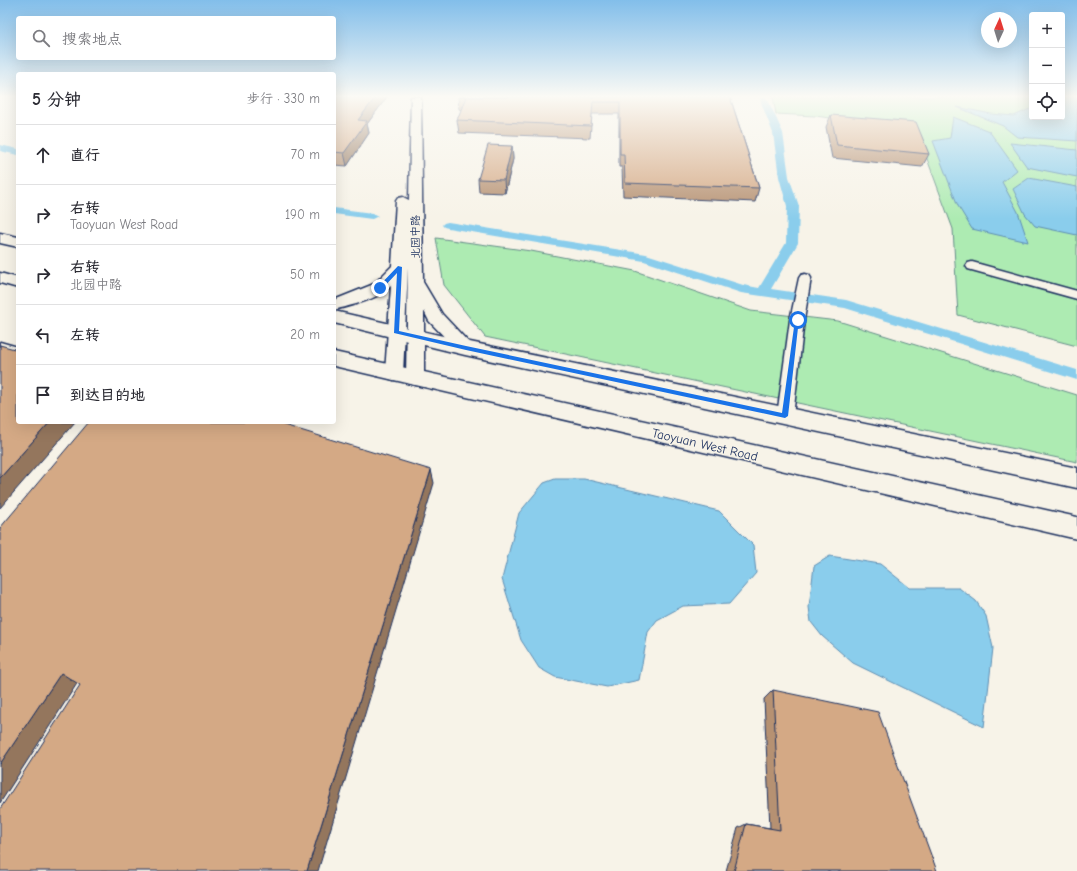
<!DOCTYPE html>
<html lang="zh">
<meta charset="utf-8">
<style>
:root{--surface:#fff;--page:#f2f2f3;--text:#2b2b33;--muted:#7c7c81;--line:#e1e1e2}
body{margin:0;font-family:"Comic Neue","LXGW WenKai TC",sans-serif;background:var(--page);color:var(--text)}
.controls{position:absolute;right:12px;top:12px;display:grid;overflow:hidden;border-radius:4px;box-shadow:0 4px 16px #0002}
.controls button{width:36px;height:36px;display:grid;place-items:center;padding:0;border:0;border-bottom:1px solid var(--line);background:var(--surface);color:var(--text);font:20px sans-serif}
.compass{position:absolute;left:981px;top:12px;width:36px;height:36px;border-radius:50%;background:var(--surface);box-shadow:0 4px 16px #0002;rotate:4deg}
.stop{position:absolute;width:12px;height:12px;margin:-9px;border:3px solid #1a73e8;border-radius:50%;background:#fff}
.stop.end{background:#1a73e8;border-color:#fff;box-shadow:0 1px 4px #0008}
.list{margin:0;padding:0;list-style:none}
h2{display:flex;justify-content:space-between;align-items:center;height:52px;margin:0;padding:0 16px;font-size:17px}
h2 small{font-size:13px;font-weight:400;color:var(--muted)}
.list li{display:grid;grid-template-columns:26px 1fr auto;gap:12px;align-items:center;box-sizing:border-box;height:60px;padding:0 16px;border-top:1px solid var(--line)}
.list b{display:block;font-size:15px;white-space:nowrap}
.list p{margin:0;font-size:13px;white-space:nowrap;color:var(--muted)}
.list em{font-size:13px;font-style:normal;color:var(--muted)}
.icon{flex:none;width:22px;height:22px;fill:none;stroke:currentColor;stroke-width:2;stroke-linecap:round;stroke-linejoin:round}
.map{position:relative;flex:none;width:1077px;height:871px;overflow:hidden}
.search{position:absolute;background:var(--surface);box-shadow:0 4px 16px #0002;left:16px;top:16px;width:320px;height:44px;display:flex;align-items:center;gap:10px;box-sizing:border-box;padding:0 14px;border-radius:4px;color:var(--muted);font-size:15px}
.panel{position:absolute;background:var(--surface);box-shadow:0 4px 16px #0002;left:16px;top:72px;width:320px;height:352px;border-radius:4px}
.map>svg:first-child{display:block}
</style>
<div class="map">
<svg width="1077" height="871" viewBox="0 0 1077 871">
<rect width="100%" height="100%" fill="#f7f3e8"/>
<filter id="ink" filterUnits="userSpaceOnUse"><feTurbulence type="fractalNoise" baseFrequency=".025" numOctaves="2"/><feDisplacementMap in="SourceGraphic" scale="8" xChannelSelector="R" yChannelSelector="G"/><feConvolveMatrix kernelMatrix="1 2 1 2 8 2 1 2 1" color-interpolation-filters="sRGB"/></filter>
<g filter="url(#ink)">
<path fill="#adebb2" stroke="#648d88" d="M773,97H1032V117H1062V97H1077V346L958,315L953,229L916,129L815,116L776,114Z
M436,238L531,251L635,271L751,311L838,321L1077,395V462L485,337L444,285Z"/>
<path fill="#8acdec" stroke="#5e8eb3" d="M1062,97H1077V141L1017,137L1003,126L957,107L991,114L1014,116L1032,108V117H1062Z
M953,117L989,131L1017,170L1002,182L1018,212L1028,242L972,229L958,206L933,141L950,138Z
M1010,143L1077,150V177L1027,167Z
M1029,178L1077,187V235L1035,226L1025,214L1013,189Z
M555,479H584L719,511L753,545L756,573L729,604L683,606L657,620L648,632L639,680L607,687L555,677L539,668L521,640L502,579L519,513L544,483Z
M830,556L880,564L910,588H959L976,601L986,616L993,648L984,727L853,663L822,636L811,622L809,607L814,566Z"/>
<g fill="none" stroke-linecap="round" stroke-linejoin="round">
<path fill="#8acdec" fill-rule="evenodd" d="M764,97L768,100L783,133L789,177L799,206L798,243L771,289L846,300L1077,370V380L845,308L741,293L644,261L448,228L444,227L442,225L444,223L448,222L646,254L743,285L759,288L786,243L787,206L779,177L773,133L760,100Z
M0,145L18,149V155L0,151Z
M334,208L372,213L378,216L372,219L334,214Z"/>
<g stroke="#1b2f5e" stroke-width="3">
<path id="service" d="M0,342L18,347V351L0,346Z"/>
</g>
<g stroke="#1b2f5e" stroke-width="3">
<path id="minor" d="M972,262L1077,291V299L968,269L966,266L968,263Z
M805,274L809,275L811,278L804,320L793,416L791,420L785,422L779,420L777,416L790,320L799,278L801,275Z"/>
</g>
<g stroke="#1b2f5e" stroke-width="3">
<path id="tertiary" d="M411,97H421L423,282L442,314L474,348L471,352L465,354L459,352L429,321L424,311V378L422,383L415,385L408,383L406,378L408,267L403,373L400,378L394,380L388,378L385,373L391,286C377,300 352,305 334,310V300L374,284L392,266L396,201L398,198L403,197L409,200Z"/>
</g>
<g stroke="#1b2f5e" stroke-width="3">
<path id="secondary" d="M0,233L18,237V247L0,243Z
M0,273L18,278V288L0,283Z
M334,311L465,341L1077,468V488L465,355L334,323Z
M334,352L1077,517V539L334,366Z"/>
</g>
<use href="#service" fill="#f7f3e8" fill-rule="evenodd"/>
<use href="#minor" fill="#f7f3e8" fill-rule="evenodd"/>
<use href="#tertiary" fill="#f7f3e8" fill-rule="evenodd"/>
<use href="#secondary" fill="#f7f3e8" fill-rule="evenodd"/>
</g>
<path fill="#b69172" stroke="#1b2f5e" d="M334,97H387L367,124L369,133L347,166L334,165Z
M458,97H730L759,188L755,202L623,196L622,167H619V114H592L590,138L459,133L457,120L462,110L459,109Z
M831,115L929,154L922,167L832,158L826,127Z
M512,146L513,159L505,193L479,192L478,179Z
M773,690L937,871H726L738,828L746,824L770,828L764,699Z"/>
<path fill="#94765d" stroke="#1b2f5e" d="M376,97H387L367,124L369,133L347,166L344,153L358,120Z
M512,146L513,159L505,193L504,180Z
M50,422H75L0,508V478Z
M431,470L434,483L318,871H307Z
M61,673L78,682L0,803V764Z"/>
<path fill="#d4a985" stroke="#1b2f5e" d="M334,97H376L358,120L367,121L344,153L334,152Z
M458,97H730L759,188L625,183L624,154H620V102H593L591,126L457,120L466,97Z
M831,115L916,122L929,154L837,145Z
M488,145L512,146L504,180L478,179Z
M0,345L18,350V422H50L0,478Z
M89,422H274L431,470L307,871H0V809L80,685L61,673L0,764V528Z
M773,690L878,712L937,871H734L746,824L780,830Z"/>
</g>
<linearGradient id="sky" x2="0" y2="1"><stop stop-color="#82beea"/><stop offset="0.44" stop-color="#fbfaf5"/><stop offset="1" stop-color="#fbfaf5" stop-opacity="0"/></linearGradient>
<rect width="1077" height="219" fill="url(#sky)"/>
<path fill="#1a73e8" d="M398,266L402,267L399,331L466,346L782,413L795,320L799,319L788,416L785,418L466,350L394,333L397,273L382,289L377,288Z"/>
<g text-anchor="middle" stroke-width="3" stroke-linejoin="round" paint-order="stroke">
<g font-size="11" fill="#1b2f5e" stroke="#f7f3e8">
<text transform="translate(415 237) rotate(-90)" y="4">北园中路</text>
</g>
<g font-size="13" fill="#1b2f5e" stroke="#f7f3e8">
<text transform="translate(705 444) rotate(13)" y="5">Taoyuan West Road</text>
</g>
</g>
</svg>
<div class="controls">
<button>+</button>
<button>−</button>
<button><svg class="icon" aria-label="locate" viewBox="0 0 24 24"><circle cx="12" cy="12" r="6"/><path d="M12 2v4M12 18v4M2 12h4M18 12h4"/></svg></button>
</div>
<svg class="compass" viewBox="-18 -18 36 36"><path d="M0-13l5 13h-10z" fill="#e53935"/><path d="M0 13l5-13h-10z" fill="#7c7c81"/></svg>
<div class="stop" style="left:798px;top:320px"></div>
<div class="stop end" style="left:380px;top:288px"></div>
<div class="search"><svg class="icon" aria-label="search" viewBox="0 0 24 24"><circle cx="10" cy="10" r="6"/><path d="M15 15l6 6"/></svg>搜索地点</div>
<section class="panel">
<h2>5 分钟<small>步行 · 330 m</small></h2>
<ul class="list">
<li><svg class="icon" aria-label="ahead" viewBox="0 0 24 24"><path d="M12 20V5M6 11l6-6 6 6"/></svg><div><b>直行</b></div><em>70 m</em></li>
<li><svg class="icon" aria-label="right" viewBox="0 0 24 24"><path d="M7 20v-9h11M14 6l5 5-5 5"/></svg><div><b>右转</b><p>Taoyuan West Road</p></div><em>190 m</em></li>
<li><svg class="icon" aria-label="right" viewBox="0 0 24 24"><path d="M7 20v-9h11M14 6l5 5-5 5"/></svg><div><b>右转</b><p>北园中路</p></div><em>50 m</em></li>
<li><svg class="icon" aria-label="left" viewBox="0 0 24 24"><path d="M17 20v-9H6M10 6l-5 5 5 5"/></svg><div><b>左转</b></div><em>20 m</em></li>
<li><svg class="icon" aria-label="arrive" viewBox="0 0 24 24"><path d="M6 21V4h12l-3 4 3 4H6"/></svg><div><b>到达目的地</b></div></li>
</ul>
</section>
</div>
